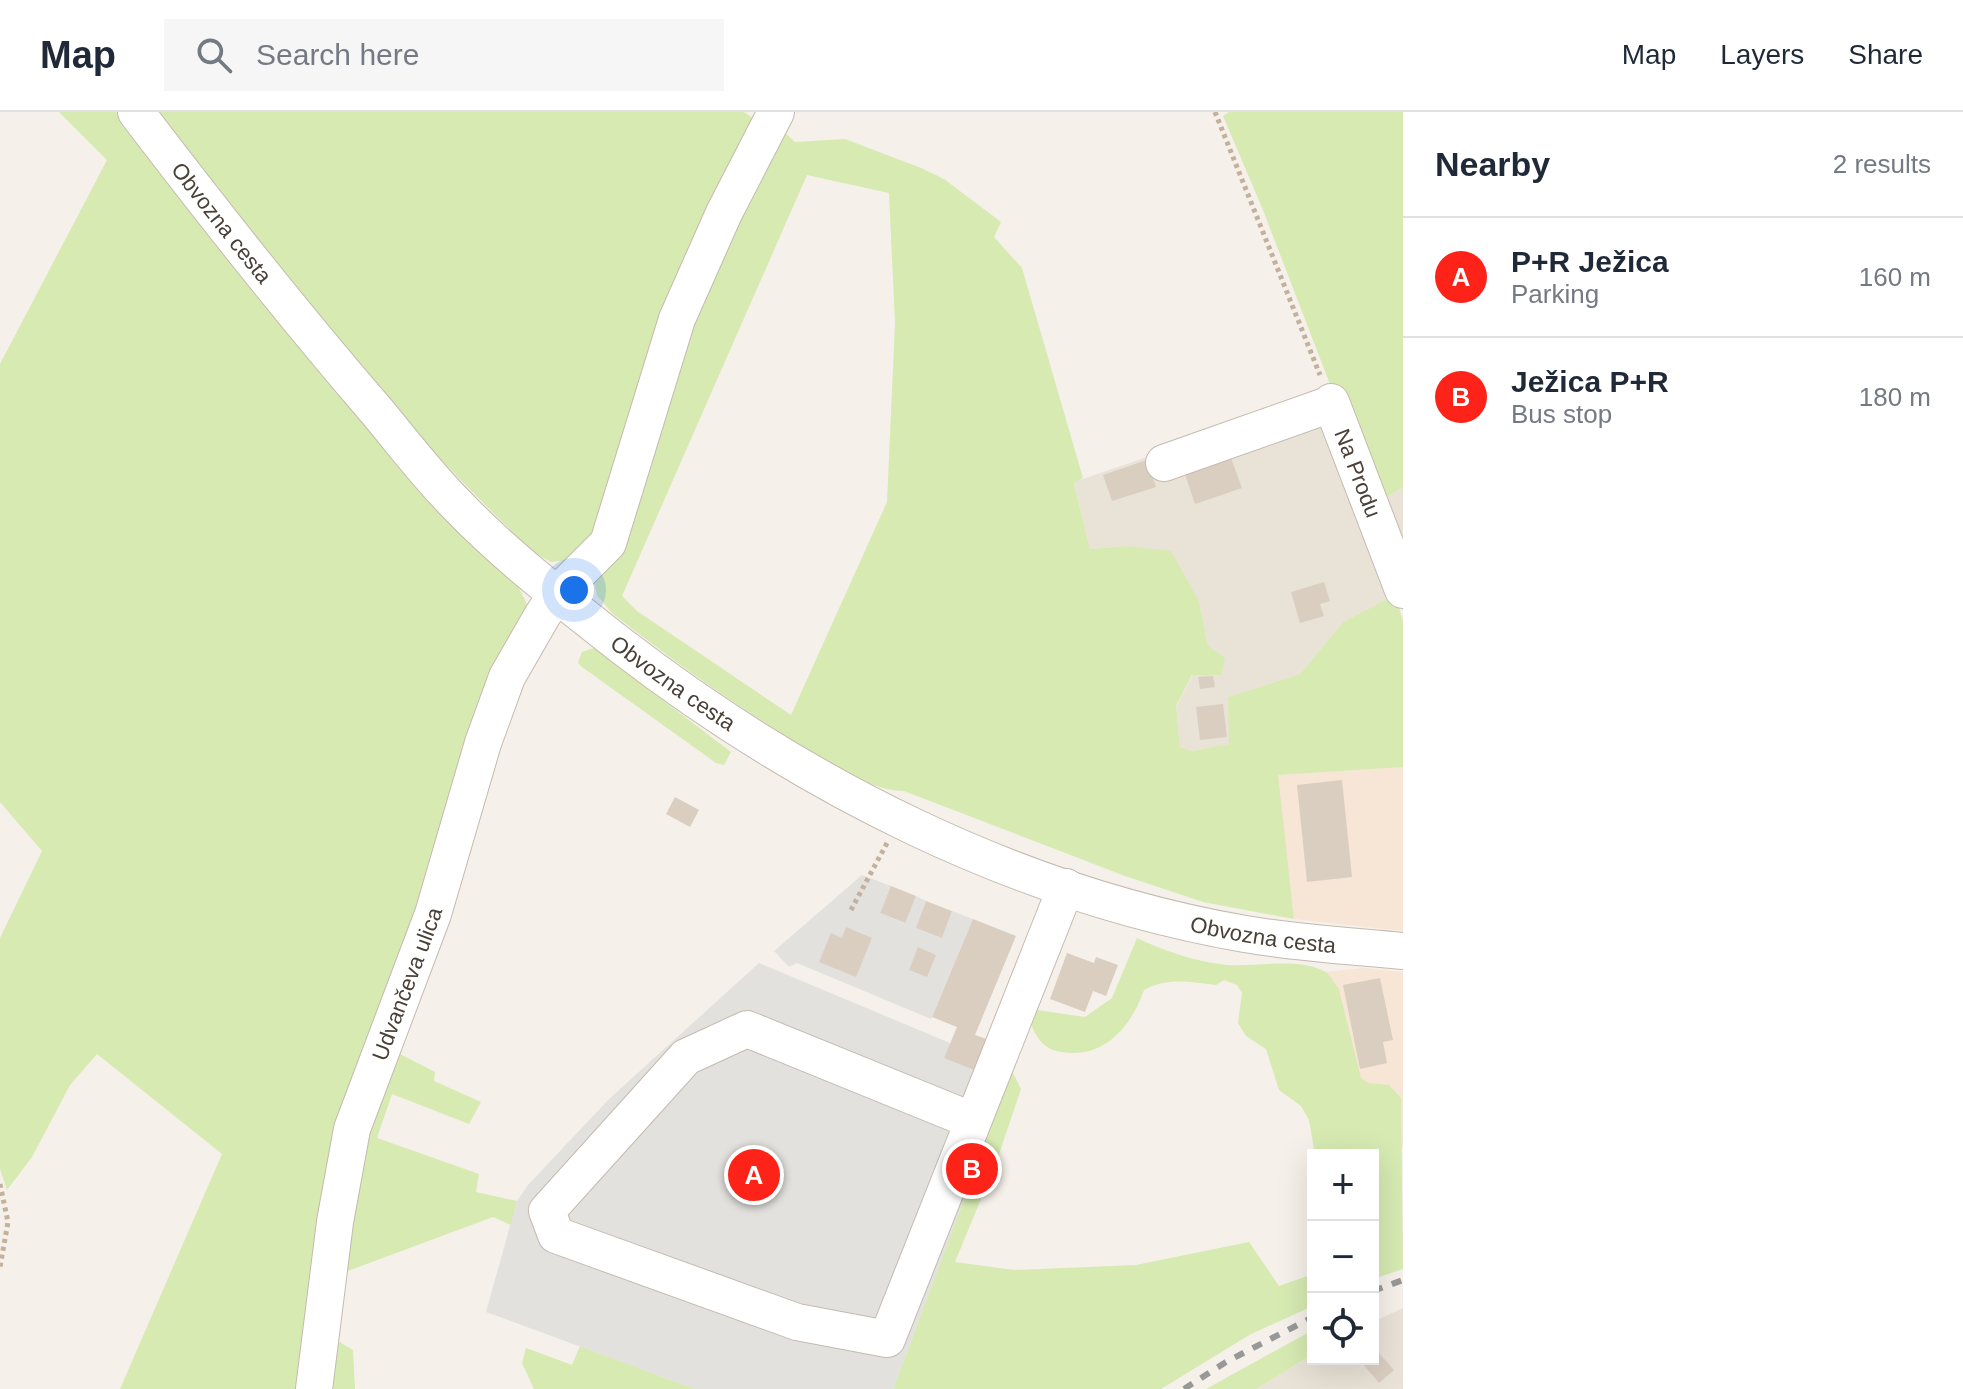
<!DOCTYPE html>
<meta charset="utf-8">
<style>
:root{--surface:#fff;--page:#f6f6f7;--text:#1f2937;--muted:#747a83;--line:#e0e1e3;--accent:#fe2318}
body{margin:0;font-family:Helvetica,sans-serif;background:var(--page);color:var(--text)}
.controls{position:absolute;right:24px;bottom:24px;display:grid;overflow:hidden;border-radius:0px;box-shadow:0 8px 32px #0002}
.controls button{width:72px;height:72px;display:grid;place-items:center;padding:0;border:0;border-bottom:2px solid var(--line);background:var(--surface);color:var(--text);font:40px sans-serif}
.you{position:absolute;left:574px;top:478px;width:28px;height:28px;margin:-20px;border:6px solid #fff;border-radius:50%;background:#1a73e8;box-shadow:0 0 0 12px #1a73e833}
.badge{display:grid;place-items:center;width:52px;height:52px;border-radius:50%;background:var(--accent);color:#fff;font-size:26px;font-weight:700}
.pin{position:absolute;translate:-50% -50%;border:4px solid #fff;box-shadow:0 2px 8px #0006}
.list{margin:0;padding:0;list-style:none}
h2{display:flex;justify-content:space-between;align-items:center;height:104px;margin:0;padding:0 32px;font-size:34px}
h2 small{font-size:26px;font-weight:400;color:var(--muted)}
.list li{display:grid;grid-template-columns:52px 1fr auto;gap:24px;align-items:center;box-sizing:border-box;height:120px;padding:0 32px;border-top:2px solid var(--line)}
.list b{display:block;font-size:30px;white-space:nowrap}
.list p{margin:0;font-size:26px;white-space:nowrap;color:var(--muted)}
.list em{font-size:26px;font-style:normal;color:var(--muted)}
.icon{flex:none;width:44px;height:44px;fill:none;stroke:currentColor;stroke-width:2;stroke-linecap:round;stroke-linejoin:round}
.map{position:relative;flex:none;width:1403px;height:1277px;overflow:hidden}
header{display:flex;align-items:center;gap:48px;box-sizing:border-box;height:112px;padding:0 40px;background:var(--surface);border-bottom:2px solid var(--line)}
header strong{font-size:38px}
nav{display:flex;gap:44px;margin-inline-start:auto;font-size:28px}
.search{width:560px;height:72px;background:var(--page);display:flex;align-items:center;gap:20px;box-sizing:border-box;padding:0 28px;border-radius:0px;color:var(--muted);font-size:30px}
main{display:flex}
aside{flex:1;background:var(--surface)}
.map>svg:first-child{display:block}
</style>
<header>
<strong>Map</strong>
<div class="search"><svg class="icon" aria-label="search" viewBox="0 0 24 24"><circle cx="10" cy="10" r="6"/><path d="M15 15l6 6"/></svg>Search here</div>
<nav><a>Map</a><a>Layers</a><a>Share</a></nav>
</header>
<main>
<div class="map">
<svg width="1403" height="1277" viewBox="0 0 1403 1277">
<rect width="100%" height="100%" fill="#f5f0e9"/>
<path fill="#e9e2d7" d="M1335,281L1376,391L1403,375V474L1395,483L1343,510L1300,562L1228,585L1230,632L1191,639L1180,635L1176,595L1208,534L1199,489L1125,434L1090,437L1074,370Z
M1403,1196V1277H1256L1313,1242V1247H1373V1210Z"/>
<path fill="#f7e5d5" d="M1403,655V819L1294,807L1277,663Z
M1364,856L1403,860V1035L1373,1043L1325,860Z"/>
<path fill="#d6eab2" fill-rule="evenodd" d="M59,0H116L382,334L478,435L512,463L528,494L422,808L305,1277H120L222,1042L97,942L70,973L32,1045L7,1078L0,1057V826L42,739L0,690V252L107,48Z
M159,0H744L761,12L607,406L578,447L551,450L535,441C393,309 274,156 159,0Z
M1229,0H1403V375L1376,392L1263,98L1223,4Z
M780,16L795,30L845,27L921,56L944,67L1001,110L994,125L1022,156L1083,366L1074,371L1090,437L1125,434L1171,439L1199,489L1208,534L1225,546L1221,563H1192L1176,594L1180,635L1192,639L1229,632L1228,585L1300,562L1343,510L1395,483L1403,509V655L1278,663L1294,807L1203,790L1125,764L904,679C871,679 837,654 809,638C739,596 676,551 612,501L597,483L593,467L680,234ZM807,63L889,81L895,211L887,390L791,603L637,499L622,484Z
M594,536L731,640L724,653L716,651L582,555L578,551L582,540Z
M1137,826C1162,838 1191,848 1219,852C1251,857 1293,844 1324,859C1330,862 1335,872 1339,878L1361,966L1368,971L1389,973L1401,986L1403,1157L1373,1167V1043H1315L1309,1008L1301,994L1279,978L1266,937L1246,924L1238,911L1242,881L1237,873L1224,868L1216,873C1191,870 1167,865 1144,878C1131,915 1104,947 1062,940C1045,938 1037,927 1031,912L1037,898L1085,905L1112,886Z
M396,940L435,960L434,969L481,990L469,1012L392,982L377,1026L479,1062L476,1080L517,1089L511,1113L493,1105L345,1160L366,1023Z
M1012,959L1021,977L997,1048L955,1150L1014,1158L1136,1153L1249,1130L1279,1174L1313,1162V1194L1251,1222L1161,1277H893Z
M1313,1218V1242L1256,1277H1206Z
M336,1228L353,1238L355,1277H331Z
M580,1234L695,1277H534L522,1251L526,1236L572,1253Z"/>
<path fill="#e3e1de" d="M862,763L891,774L880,801L904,811L916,784L926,789L917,816L942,825L952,799L973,807L931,907L797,851L789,855L774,839Z
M759,851L950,931L1008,970L893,1277H695L486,1200L517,1089L528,1073L609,987Z"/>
<path fill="#dacec1" d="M1231,346L1242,376L1195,392L1185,362Z
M1147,348L1156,375L1112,389L1103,363Z
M1324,470L1330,489L1320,492L1324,504L1300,511L1291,480Z
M1213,564L1215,575L1200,577L1198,565Z
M1223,592L1227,625L1200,628L1196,595Z
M1342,668L1352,765L1307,770L1297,673Z
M675,685L699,698L690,715L666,702Z
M891,774L916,784L905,811L880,801Z
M926,789L952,799L942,826L916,816Z
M973,807L1016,824L975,923L992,929L979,960L944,946L957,915L932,905Z
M846,815L872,826L856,865L819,850L831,821L842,826Z
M918,835L936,843L927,865L909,858Z
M1067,841L1094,851L1096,845L1118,853L1106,884L1093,879L1085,900L1050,887Z
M1380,866L1393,928L1383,930L1387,951L1360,957L1343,873Z
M1377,1239L1394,1258L1379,1271L1362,1251L1373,1247Z"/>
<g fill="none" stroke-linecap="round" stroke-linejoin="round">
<g stroke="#c4baaf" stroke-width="38">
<g id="minor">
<path id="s1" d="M136,0C213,101 291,200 374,296C401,328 427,363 457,393C506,444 563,488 619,532C802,673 1015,782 1245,822C1297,831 1350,834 1403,839"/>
<path id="s2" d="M1331,290L1403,478"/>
<path d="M1164,351L1331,292"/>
<path d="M971,1008L747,917L686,945L547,1099L556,1123L797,1210L887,1227L1066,775"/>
<path id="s3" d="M314,1277L335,1110L352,1017L433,802L483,631L507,565L542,504L556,483L608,431L677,207L724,101L776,0"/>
</g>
</g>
<path stroke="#c3b19c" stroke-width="5" stroke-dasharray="4 4" stroke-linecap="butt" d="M1215,0L1320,263
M851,798L887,731
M0,1072L8,1110L0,1155"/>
<use href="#minor" stroke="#fff" stroke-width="36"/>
<path stroke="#989898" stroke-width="6" stroke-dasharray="10 10" stroke-linecap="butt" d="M1373,1179L1403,1168
M1184,1277L1226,1250L1313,1205"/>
</g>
<g text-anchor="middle" stroke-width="8" stroke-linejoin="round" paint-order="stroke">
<g font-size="22" fill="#494037" stroke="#fff">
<text dy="8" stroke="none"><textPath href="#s1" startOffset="140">Obvozna cesta</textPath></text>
<text dy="8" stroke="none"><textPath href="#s2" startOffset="76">Na Produ</textPath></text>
<text dy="8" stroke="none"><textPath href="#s1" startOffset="788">Obvozna cesta</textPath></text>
<text dy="8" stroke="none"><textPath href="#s1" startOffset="1436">Obvozna cesta</textPath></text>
<text dy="8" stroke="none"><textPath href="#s3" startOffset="418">Udvančeva ulica</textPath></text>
</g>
</g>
</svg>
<div class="controls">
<button>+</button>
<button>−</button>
<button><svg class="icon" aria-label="locate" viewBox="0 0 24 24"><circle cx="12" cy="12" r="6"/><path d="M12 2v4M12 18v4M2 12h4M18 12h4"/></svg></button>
</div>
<div class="you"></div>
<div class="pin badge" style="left:754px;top:1063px">A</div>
<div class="pin badge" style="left:972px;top:1057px">B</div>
</div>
<aside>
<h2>Nearby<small>2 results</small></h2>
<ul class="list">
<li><span class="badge">A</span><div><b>P+R Ježica</b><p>Parking</p></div><em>160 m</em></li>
<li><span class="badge">B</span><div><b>Ježica P+R</b><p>Bus stop</p></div><em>180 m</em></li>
</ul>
</aside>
</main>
